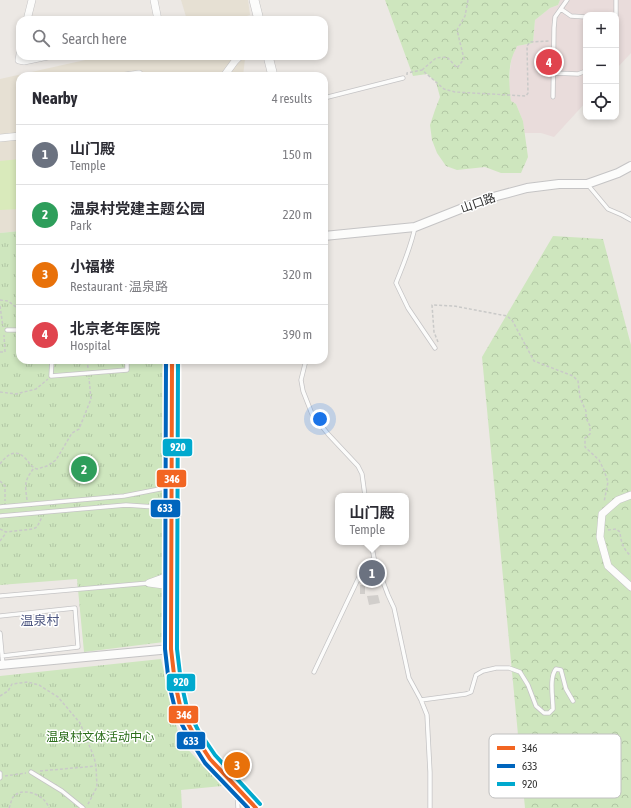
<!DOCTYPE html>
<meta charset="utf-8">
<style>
:root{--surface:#fff;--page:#f2f2f3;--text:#2b2b33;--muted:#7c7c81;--line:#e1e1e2;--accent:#b45309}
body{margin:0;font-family:"Asap Condensed","Noto Sans SC",sans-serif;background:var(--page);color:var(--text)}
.controls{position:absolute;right:12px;top:12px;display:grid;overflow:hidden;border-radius:8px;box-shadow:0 2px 6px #0003}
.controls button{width:36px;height:36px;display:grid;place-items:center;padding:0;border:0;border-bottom:1px solid var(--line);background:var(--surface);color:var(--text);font:20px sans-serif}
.you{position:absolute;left:320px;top:419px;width:14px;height:14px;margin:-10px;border:3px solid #fff;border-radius:50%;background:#1a73e8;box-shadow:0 0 0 6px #1a73e833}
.badge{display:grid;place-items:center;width:26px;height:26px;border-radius:50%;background:var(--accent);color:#fff;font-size:13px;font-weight:700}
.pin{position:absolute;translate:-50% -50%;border:2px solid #fff;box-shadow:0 1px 4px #0006}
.popup{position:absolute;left:335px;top:493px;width:74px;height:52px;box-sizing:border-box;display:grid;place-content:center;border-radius:8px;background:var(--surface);filter:drop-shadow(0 1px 3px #0005);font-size:13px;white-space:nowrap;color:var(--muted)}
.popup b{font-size:15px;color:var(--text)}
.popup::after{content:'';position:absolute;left:50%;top:100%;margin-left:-8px;border:8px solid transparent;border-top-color:var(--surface)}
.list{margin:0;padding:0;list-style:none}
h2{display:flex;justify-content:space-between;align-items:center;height:52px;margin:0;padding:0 16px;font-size:17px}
h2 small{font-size:13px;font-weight:400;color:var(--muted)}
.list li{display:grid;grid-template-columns:26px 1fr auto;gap:12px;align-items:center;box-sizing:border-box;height:60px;padding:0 16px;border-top:1px solid var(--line)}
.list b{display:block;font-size:15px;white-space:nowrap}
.list p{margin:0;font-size:13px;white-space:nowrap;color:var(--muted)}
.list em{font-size:13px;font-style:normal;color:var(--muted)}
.icon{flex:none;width:22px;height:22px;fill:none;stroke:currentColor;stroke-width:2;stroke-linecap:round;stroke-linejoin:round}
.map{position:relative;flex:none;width:631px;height:808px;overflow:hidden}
.search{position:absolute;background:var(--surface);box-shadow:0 2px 6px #0003;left:16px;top:16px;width:312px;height:44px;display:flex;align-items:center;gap:10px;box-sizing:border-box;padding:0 14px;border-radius:12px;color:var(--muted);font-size:15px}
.panel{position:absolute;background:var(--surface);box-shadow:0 2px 6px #0003;left:16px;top:72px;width:312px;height:292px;border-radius:12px}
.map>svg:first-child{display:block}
</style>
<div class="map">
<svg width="631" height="808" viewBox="0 0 631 808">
<defs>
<pattern id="forest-crowns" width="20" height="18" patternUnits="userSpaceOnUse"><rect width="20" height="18" fill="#cee6be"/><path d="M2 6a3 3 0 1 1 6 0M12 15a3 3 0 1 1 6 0" fill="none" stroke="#b1c6a4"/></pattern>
<pattern id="park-tufts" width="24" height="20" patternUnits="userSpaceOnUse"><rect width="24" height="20" fill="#cee6be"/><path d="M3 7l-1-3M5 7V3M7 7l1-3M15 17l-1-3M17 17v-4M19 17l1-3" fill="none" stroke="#b1c6a4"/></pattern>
</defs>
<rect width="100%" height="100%" fill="#ece8e4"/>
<path fill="#e6e0d3" d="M181,0H248L250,15L234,20H187Z
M103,56H245V59L243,76H20V231L0,233V79Z"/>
<path fill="#e9dcdb" d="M560,0H631V53L616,69V15H586V102L554,137L541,133H524L523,121L516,104L511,101L509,89L510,70L512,55L517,46L533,43L535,20L550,8L558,5Z"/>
<path fill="url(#forest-crowns)" d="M385,0H560L558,5L550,8L535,20L533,43L517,46C516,49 514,52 513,55C508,67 509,88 511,101L516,104L523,121L528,157L521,173H501L485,167L457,170L446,166L437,153L432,140L430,125L435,110L440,97L436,82L427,74L413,76Z
M553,236L603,239L631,345V808H525L482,357Z"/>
<path fill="url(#park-tufts)" d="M20,231V360H169L164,642L84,652L77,579L0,585V233Z
M161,659L180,741L222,786L181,790L182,808H0V676Z"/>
<path fill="#d9eabb" d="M20,159V209L0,210V161Z"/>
<path fill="#d1cecb" d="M375,570L376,575L368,576V571Z
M360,585H365V594H360Z
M378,595L380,603L369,605L367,596Z"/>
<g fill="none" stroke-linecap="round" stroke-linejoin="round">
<g stroke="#c5c4c5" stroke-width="5">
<path id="service" d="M561,9L571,16L586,17
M616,15V0
M553,73L578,74L586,71
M553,97L554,28L555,17L567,0
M324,98L403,78
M588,185L608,209L622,215L631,220
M415,227C411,247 403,265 396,283L408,308L435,348
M7,330H20
M52,360L51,376L127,370V360
M306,360L301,380L303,391L312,414L328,434L358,466L362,474L365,496
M0,507L124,496L170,487
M0,516L126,505L170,508
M371,542L374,558L388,595L394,608L409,678L421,700L427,715L430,772V808
M0,596L149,583
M0,616L75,608L78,647L2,656
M0,633L3,665
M314,672L359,577L368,564L374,558
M421,700L466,694L471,692L476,675L483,671L496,668H509L520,672L528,685L536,706L544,713H549L553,709C553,698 549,677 556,669L561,670L566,689L573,701
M31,772L62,791L83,808
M0,773V778
M237,791L238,808"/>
</g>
<g stroke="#c5c4c5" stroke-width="8">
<path id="minor" d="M154,0L158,20
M27,20L32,0
M20,54L19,60L24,61L48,56
M125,76L139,74V76
M224,76L235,61L240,56
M0,138L20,136
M631,495L618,500L602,514L600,537L608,566L631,587
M171,586L149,583L171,575"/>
</g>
<g stroke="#c5c4c5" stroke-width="10">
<path id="tertiary" d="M324,236L415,227L468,206L497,196L527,188L559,184H587L618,173L631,166
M0,665L171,649"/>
</g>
<g stroke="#c5c4c5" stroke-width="10">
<path id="secondary" d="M254,0L259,20
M268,56L273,76
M172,360V482L171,487V649L175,683L181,710L193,733L210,759L256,808"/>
</g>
<path stroke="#c9c9c8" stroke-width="1.5" stroke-dasharray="3 2" stroke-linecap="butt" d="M422,70L436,58L447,57L457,68L464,59L457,30L465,16L468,0
M407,75V73L422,70L444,89L455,92L526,96L528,93L527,46L530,42L550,41
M0,300L8,301L20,310
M0,306L3,327
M438,342L434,332L432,305L454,306L507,316L512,320L534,361L573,376L578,381L580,398L586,411V418L590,426V434L585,438V447L599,460L604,470L608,482L604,502
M0,352H5L4,335
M87,360L88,368
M0,392L16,394L36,389L48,379
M0,464C7,455 15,448 25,458C30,463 30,466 37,469L47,466L56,460L72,433L79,429L91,399L89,378
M0,481L5,486V501
M27,500C25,484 24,481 34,468
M0,529L6,532L33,529L37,527L42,517
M608,530L616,529L620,532C621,542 623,549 631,556
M0,541L6,533
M0,696L8,691L12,684L28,682L39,685L58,697L80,723L94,757L96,766L97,787L87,806
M40,771L96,766
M5,776L26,773
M9,808C11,804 11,799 14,796C22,788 37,793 44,800C46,802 48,805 49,808"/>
<use href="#service" stroke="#fcfcfb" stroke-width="3.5"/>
<use href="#minor" stroke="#fcfcfb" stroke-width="7"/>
<use href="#tertiary" stroke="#fcfcfb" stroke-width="8"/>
<use href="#secondary" stroke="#fcfcfb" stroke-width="9"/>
<g stroke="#fff" stroke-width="7">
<path id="bus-1" d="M172,360L171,649L175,683L181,710L193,733L210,759L256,808"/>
</g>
<g stroke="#fff" stroke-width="7">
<path id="bus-2" d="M166,360L165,649L169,684L176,713L188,736L205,763L248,808"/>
</g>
<g stroke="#fff" stroke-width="7">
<path id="bus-3" d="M178,360L177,649L181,682L187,708L198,730L215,755L260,804"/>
</g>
<use href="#bus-1" stroke="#f26522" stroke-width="4"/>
<use href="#bus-2" stroke="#0065bd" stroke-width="4"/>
<use href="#bus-3" stroke="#00a9ce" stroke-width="4"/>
</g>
<g text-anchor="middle" stroke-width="3" stroke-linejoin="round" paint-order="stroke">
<g font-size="12" fill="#2e2e2e" stroke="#fff">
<text transform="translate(478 203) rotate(-19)" y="4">山口路</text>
</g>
<g font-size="12" fill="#2c6e1b" stroke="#fff">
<text x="100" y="741">温泉村文体活动中心</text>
</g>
<g font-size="13" fill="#4d5680" stroke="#fff">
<text x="40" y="625">温泉村</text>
</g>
</g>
<rect x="489" y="734" width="132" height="64" rx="6" fill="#fff" stroke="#c0c0c0" stroke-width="1"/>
<rect x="497" y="746" width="18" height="4" fill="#f26522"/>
<rect x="497" y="764" width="18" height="4" fill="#0065bd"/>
<rect x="497" y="782" width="18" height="4" fill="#00a9ce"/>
<g font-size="11" fill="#2e2e2e">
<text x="522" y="752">346</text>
<text x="522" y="770">633</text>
<text x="522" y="788">920</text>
</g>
<g stroke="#fff" stroke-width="1.5">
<rect x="162" y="438" width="31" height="19" rx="4" fill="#00a9ce"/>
<rect x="156" y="469" width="31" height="19" rx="4" fill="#f26522"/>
<rect x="150" y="499" width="31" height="19" rx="4" fill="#0065bd"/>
<rect x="166" y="673" width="30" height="19" rx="4" fill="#00a9ce"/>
<rect x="168" y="705" width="31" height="19" rx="4" fill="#f26522"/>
<rect x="176" y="731" width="30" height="19" rx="4" fill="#0065bd"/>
</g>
<g font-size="11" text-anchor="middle" font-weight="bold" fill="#fff">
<text x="178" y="451">920</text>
<text x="172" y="483">346</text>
<text x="165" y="512">633</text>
<text x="181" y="686">920</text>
<text x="184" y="719">346</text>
<text x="191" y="745">633</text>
</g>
</svg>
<div class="controls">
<button>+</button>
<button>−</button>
<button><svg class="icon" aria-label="locate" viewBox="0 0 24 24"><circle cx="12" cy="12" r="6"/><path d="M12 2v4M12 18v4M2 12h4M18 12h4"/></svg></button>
</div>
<div class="you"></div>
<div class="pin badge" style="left:372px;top:573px;background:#6b7280">1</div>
<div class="popup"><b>山门殿</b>Temple</div>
<div class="pin badge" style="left:84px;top:469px;background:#2e9e5b">2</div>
<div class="pin badge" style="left:237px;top:765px;background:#e8710a">3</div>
<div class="pin badge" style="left:549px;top:62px;background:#e0444e">4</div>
<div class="search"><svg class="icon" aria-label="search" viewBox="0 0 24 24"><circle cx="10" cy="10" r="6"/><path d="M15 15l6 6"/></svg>Search here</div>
<section class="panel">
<h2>Nearby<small>4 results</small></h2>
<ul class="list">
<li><span class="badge" style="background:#6b7280">1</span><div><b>山门殿</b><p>Temple</p></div><em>150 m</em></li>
<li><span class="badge" style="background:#2e9e5b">2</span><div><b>温泉村党建主题公园</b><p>Park</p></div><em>220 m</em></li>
<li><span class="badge" style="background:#e8710a">3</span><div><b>小福楼</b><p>Restaurant · 温泉路</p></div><em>320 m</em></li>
<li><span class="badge" style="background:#e0444e">4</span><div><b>北京老年医院</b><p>Hospital</p></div><em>390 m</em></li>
</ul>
</section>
</div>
